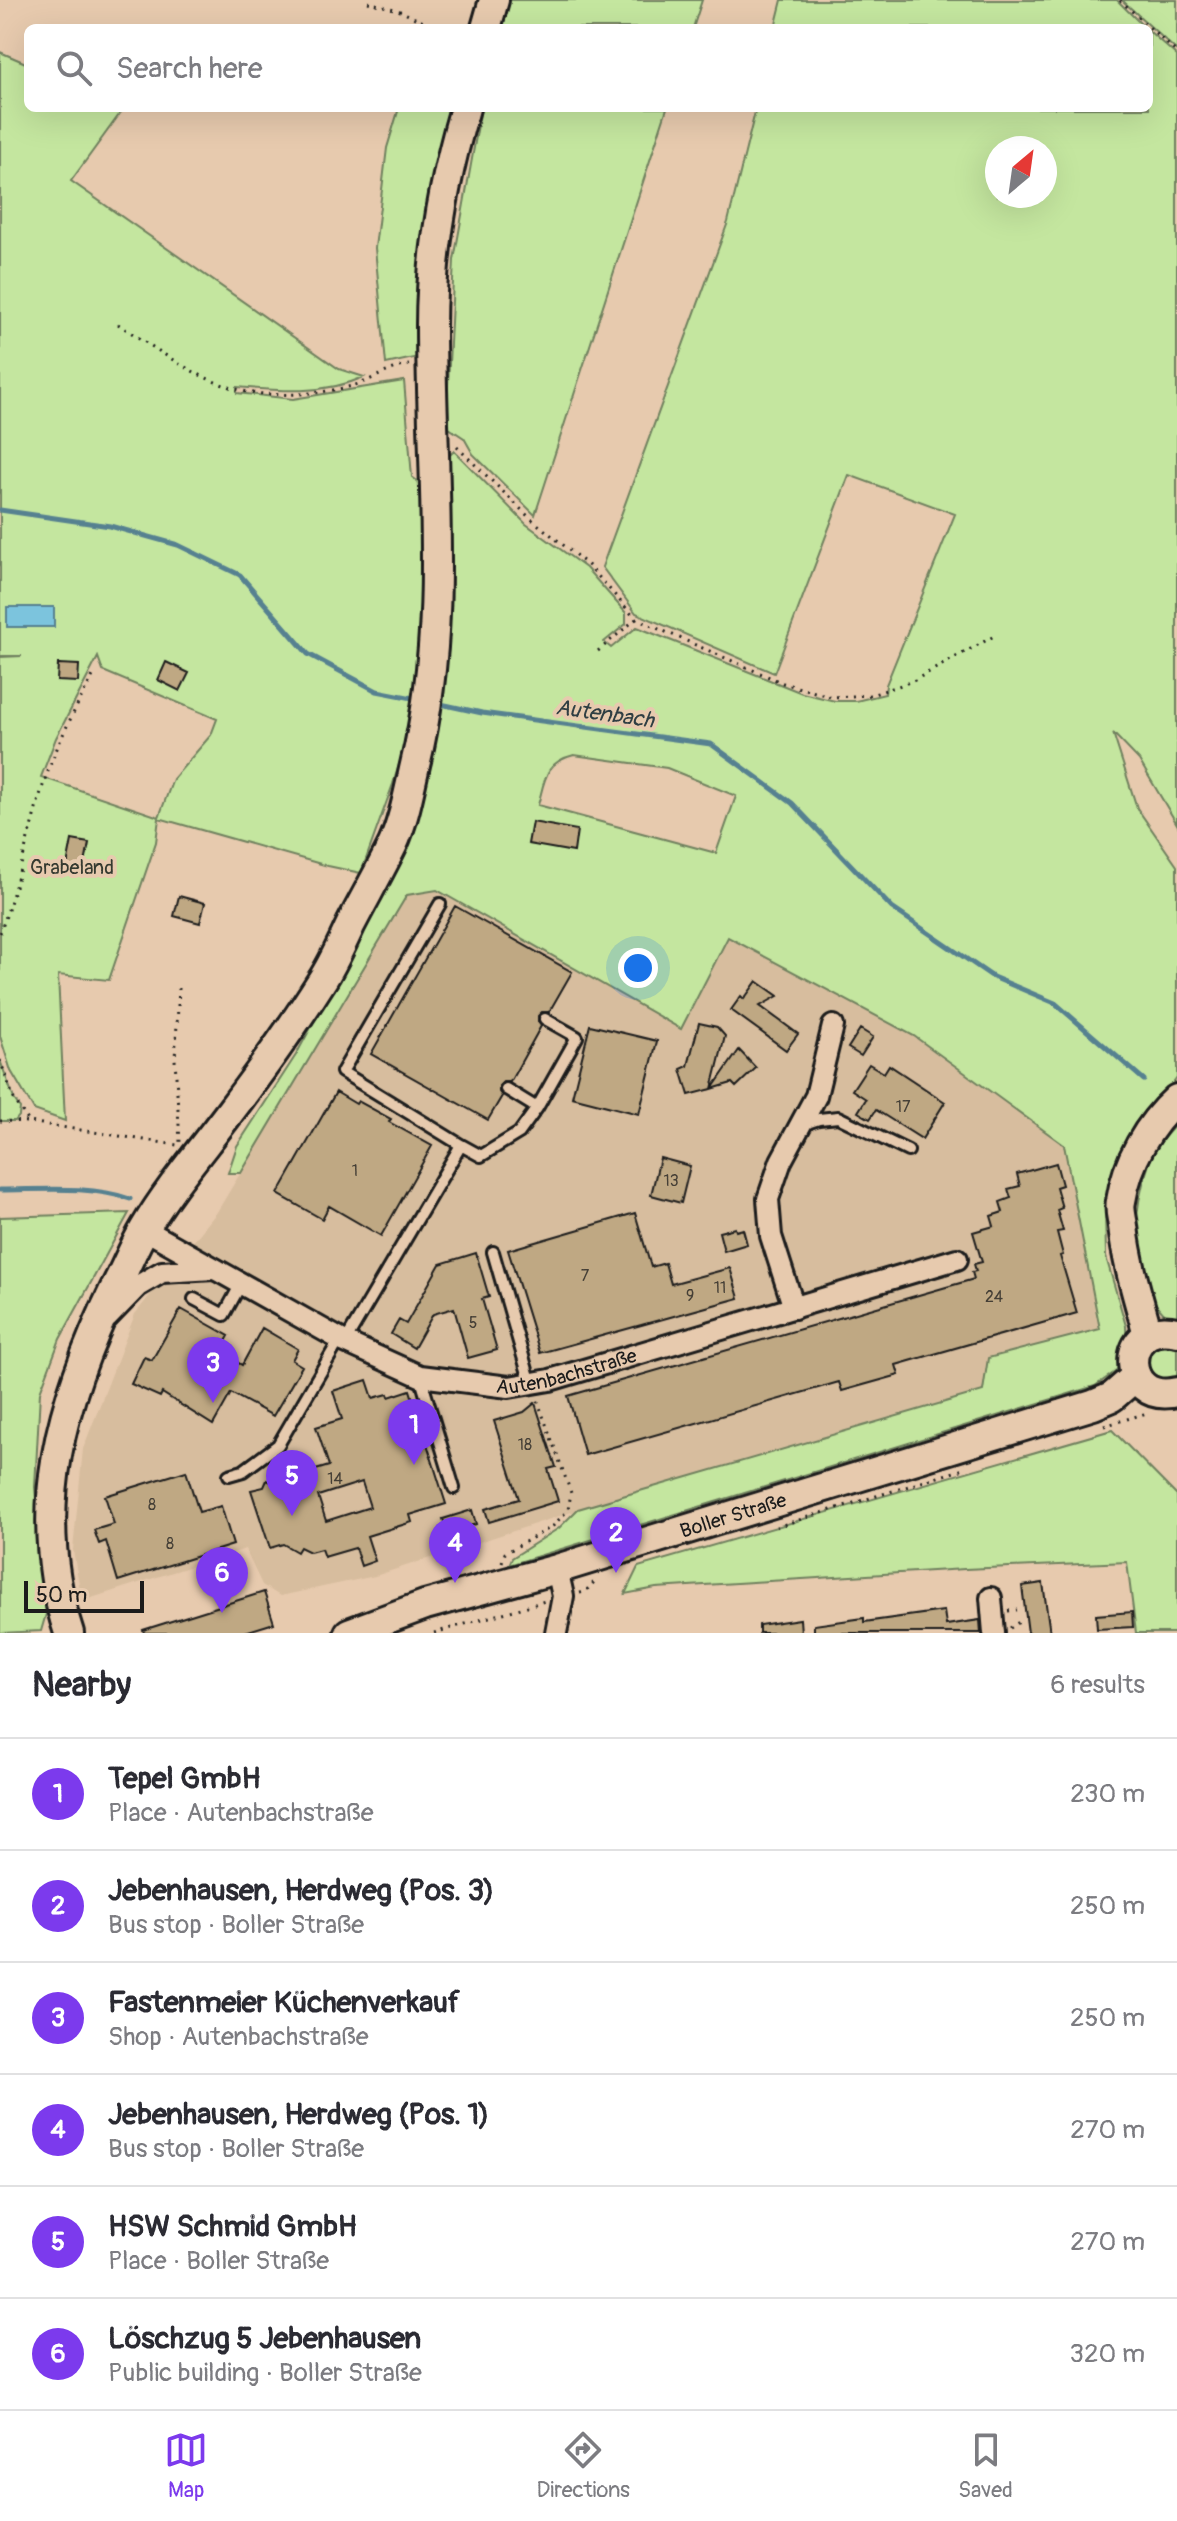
<!DOCTYPE html>
<meta charset="utf-8">
<style>
:root{--surface:#fff;--page:#f7f7f7;--text:#2b2b33;--muted:#7c7c81;--line:#e1e1e2;--accent:#7c3aed}
body{margin:0;font-family:Pangolin,sans-serif;background:var(--page);color:var(--text)}
.compass{position:absolute;left:985px;top:136px;width:72px;height:72px;border-radius:50%;background:var(--surface);box-shadow:0 8px 32px #0002;rotate:29deg}
.scale{position:absolute;left:24px;bottom:20px;width:120px;box-sizing:border-box;padding-left:8px;border:4px solid #1c1c1c;border-top:0;font-size:22px;line-height:28px;white-space:nowrap;color:#1c1c1c;-webkit-text-stroke:6px #e7caae;paint-order:stroke}
.you{position:absolute;left:638px;top:968px;width:28px;height:28px;margin:-20px;border:6px solid #fff;border-radius:50%;background:#1a73e8;box-shadow:0 0 0 12px #1a73e833}
.badge{display:grid;place-items:center;width:52px;height:52px;border-radius:50%;background:var(--accent);color:#fff;font-size:26px;font-weight:700}
.pin{position:absolute;translate:-50% -66px;filter:drop-shadow(0 2px 4px #0008)}
.pin::after{content:'';position:absolute;top:42px;width:28px;height:24px;background:inherit;clip-path:polygon(0 0,100% 0,50% 100%)}
.list{margin:0;padding:0;list-style:none}
h2{display:flex;justify-content:space-between;align-items:center;height:104px;margin:0;padding:0 32px;font-size:34px}
h2 small{font-size:26px;font-weight:400;color:var(--muted)}
.list li{display:grid;grid-template-columns:52px 1fr auto;gap:24px;align-items:center;box-sizing:border-box;height:112px;padding:0 32px;border-top:2px solid var(--line)}
.list b{display:block;font-size:30px;white-space:nowrap}
.list p{margin:0;font-size:26px;white-space:nowrap;color:var(--muted)}
.list em{font-size:26px;font-style:normal;color:var(--muted)}
.icon{flex:none;width:44px;height:44px;fill:none;stroke:currentColor;stroke-width:2;stroke-linecap:round;stroke-linejoin:round}
.map{position:relative;flex:none;width:1177px;height:1633px;overflow:hidden}
.search{position:absolute;background:var(--surface);box-shadow:0 8px 32px #0002;left:24px;right:24px;top:24px;height:88px;display:flex;align-items:center;gap:20px;box-sizing:border-box;padding:0 28px;border-radius:12px;color:var(--muted);font-size:30px}
.sheet{height:776px;background:var(--surface)}
nav{display:flex;justify-content:space-around;align-items:center;box-sizing:border-box;height:112px;border-top:2px solid var(--line);background:var(--surface);font-size:22px;color:var(--muted)}
nav a{display:grid;justify-items:center;gap:4px}
nav .on{color:var(--accent)}
.map>svg:first-child{display:block}
</style>
<div class="map">
<svg width="1177" height="1633" viewBox="0 0 1177 1633">
<rect width="100%" height="100%" fill="#e7caae"/>
<filter id="ink" filterUnits="userSpaceOnUse"><feTurbulence type="fractalNoise" baseFrequency=".0125" numOctaves="2"/><feDisplacementMap in="SourceGraphic" scale="16" xChannelSelector="R" yChannelSelector="G"/><feConvolveMatrix kernelMatrix="1 2 1 2 8 2 1 2 1" color-interpolation-filters="sRGB"/></filter>
<g filter="url(#ink)">
<path fill="#d7bd9e" d="M437,890L681,1029L728,937L914,1036L1064,1145L1100,1330L988,1358L983,1391L901,1421L590,1506L375,1576L280,1596L262,1585L245,1549L82,1601L73,1550L83,1449L135,1314L217,1212L407,895Z"/>
<path fill="#c4e69f" stroke="#70815e" stroke-width="2" fill-rule="evenodd" d="M508,0H702L693,28H501Z
M782,0H1117L1145,28H775Z
M1123,0H1177V51L1123,1Z
M1149,31L1177,56V824L1139,760L1113,733L1137,808L1177,866V1078L1125,1147L1112,1178L1105,1208L1106,1257L1126,1326L1127,1354L1115,1372L1095,1386L509,1565L512,1558L559,1528L578,1509L983,1391L988,1358L1100,1329L1064,1145L914,1036L728,937L681,1029L437,890L407,895L241,1173H228L237,1146L296,1055L399,865L437,727L448,654L451,575L448,457L454,451L463,460L526,524L586,568L626,613V624L604,642L611,648L637,627L802,693L835,701H856L885,694L886,685L955,514L849,475L774,673L636,613L602,567L728,222L756,108H1149ZM997,148H1045V196H997ZM574,755L667,768L736,796L716,853L538,805C545,779 545,762 574,755Z
M0,52L28,64V108H124L71,181L339,369L364,377C324,395 280,391 237,387V393L293,399L404,381L412,477L424,486L421,693L393,784L361,873L328,866L159,818L156,842L109,980L58,975L65,1121L34,1110L11,1071L0,1036V657L22,656H0ZM98,657L103,671L217,719L211,735L173,779L159,817L41,777L56,738Z
M399,108H455L423,356L386,364L375,248L387,148Z
M481,108H667L535,515L473,454L464,438L446,426L454,260Z
M0,1060L14,1099L20,1108L19,1116L15,1121H0Z
M1177,1123V1324C1125,1290 1131,1215 1149,1164C1154,1148 1166,1135 1177,1123Z
M129,1213L60,1339L40,1392L35,1487L46,1614L41,1631L0,1633V1217Z
M1159,1344L1171,1345L1177,1349V1376C1165,1384 1159,1379 1148,1373C1146,1358 1146,1352 1159,1344Z
M1112,1430L1177,1496V1633H1136L1127,1562L965,1569L656,1588L625,1594L638,1567Z"/>
<path fill="#7cc4dd" stroke="#568190" stroke-width="2" d="M7,607H54V627H7Z"/>
<g fill="none" stroke-linecap="round" stroke-linejoin="round">
<path stroke="#568190" stroke-width="5" d="M0,510L110,526L178,545L240,575L308,654L377,691L418,699
M436,703L482,713L711,744L792,803L892,908L993,977L1055,1003L1144,1080
M0,1190C43,1190 89,1185 130,1199"/>
</g>
<path fill="#bfa883" stroke="#1c1c1c" stroke-width="2" fill-rule="evenodd" d="M166,662L189,673L180,691L158,680Z
M58,664L79,665L78,682L57,681Z
M532,822L577,830L574,852L528,844Z
M72,840L89,843L84,869L67,866Z
M179,896L205,903L200,923L174,916Z
M455,906L572,972L549,1012H542L538,1016V1022L541,1026L510,1082H503L499,1086V1092L502,1096L488,1120L371,1054Z
M757,981L778,996L760,1006L798,1034L786,1050L731,1010L741,996L744,999Z
M699,1023L717,1027L725,1036L712,1089L689,1095L681,1069L688,1066Z
M590,1025L657,1041L639,1114L572,1097Z
M860,1029L873,1037L861,1056L848,1048Z
M739,1050L756,1068L736,1087L732,1083L712,1089Z
M869,1064L884,1073L889,1065L945,1102L922,1139L876,1110L870,1119L858,1112L866,1099L852,1090Z
M336,1092L356,1104L358,1101L391,1119L389,1122L432,1146L381,1236L329,1206L322,1219L278,1194Z
M660,1158L690,1166L681,1203L651,1195Z
M1056,1163L1062,1185L1056,1187L1062,1208L1057,1210L1063,1231L1057,1232L1063,1255L1060,1256L1077,1313L896,1365L899,1375L842,1391L839,1382L585,1455L568,1396L974,1279L972,1272L976,1271L974,1264L982,1262L973,1232L994,1226L991,1216L1003,1212L1000,1202L1011,1198L1008,1189L1020,1186L1017,1174Z
M635,1213L651,1267L665,1263L671,1284L730,1268L739,1298L540,1353L508,1250Z
M735,1228L736,1231L743,1229L747,1244L724,1251L719,1232Z
M476,1253L489,1297L482,1299L497,1350L468,1358L454,1308L433,1314L414,1348L391,1334L399,1320L406,1324L440,1264Z
M181,1309L229,1336L220,1352L242,1365L262,1328L298,1349L292,1360L302,1366L273,1416L231,1393L213,1425L162,1393L160,1397L131,1384L144,1357L152,1360Z
M367,1380L373,1398L388,1394L389,1397L410,1390L446,1504L410,1515L412,1522L367,1536L375,1561L361,1566L355,1548L324,1557L321,1549L310,1552L300,1547L297,1552L283,1544L270,1548L251,1490L264,1487L267,1480L274,1483L290,1478L293,1473L299,1475L329,1466L316,1427L342,1419L333,1391ZM362,1482L370,1507L326,1521L318,1496Z
M535,1403L556,1467L548,1469L558,1501L489,1522L485,1509L519,1499L494,1421L524,1412Z
M186,1471L199,1512L221,1506L233,1545L118,1581L106,1541L99,1544L94,1530L114,1524L105,1496Z
M472,1510L476,1524L448,1533L443,1519Z
M1043,1583L1050,1633H1028L1022,1586Z
M264,1592L274,1623L242,1633H144L143,1630Z
M944,1611L946,1625L980,1620L981,1633H814V1625L864,1618V1622Z
M1132,1612L1133,1627L1097,1629L1096,1615Z
M800,1619L801,1633H759V1625Z"/>
<g fill="none" stroke-linecap="round" stroke-linejoin="round">
<g stroke="#1c1c1c" stroke-width="16">
<path id="lane" d="M440,904L342,1072L461,1145
M506,1089L537,1108
M804,1124L819,1119L838,1117L908,1151
M493,1252L531,1384
M194,1299L224,1315L241,1284
M345,1342L461,1145L481,1156L519,1133L537,1108L577,1037L545,1019
M420,1376L454,1488
M229,1475L243,1471L278,1445L340,1339"/>
</g>
<g stroke="#1c1c1c" stroke-width="26">
<g id="street">
<path id="s1" d="M144,1229L345,1342L420,1376L509,1387L550,1380L957,1259"/>
<path d="M794,1308L771,1236L768,1199L781,1161L816,1096L833,1026"/>
<path d="M107,1318L138,1286L162,1272L214,1269"/>
<path d="M991,1598L994,1633"/>
<path d="M556,1633L563,1596L557,1569"/>
</g>
</g>
<g stroke="#1c1c1c" stroke-width="34">
<g id="secondary">
<path d="M486,28L494,0"/>
<path d="M1177,1332C1118,1318 1119,1406 1177,1392"/>
<path d="M1148,1334C1138,1298 1127,1263 1123,1226C1122,1218 1119,1209 1121,1201C1127,1162 1148,1125 1177,1099"/>
<path d="M69,1633C29,1510 61,1398 116,1286C126,1267 134,1246 145,1228C170,1186 203,1148 232,1109C263,1068 294,1025 321,982C333,964 342,943 351,924C365,897 380,871 393,844C404,820 409,791 415,765C450,621 431,473 431,326C431,254 445,177 465,108"/>
<path id="s2" d="M349,1633L425,1605L557,1569L1093,1405L1112,1397L1136,1376"/>
</g>
</g>
<path stroke="#1c1c1c" stroke-width="3" stroke-dasharray="2 6" stroke-linecap="butt" d="M1120,0L1177,53
M368,2L398,10L436,28
M118,324C155,348 193,377 236,389C267,399 321,394 352,386C372,381 388,368 409,365
M457,447L529,517L589,566L636,619L783,683L832,697L871,695L913,681L994,636
M598,651L636,619
M0,933C17,887 27,839 41,792C54,750 73,712 94,674
M179,988L175,1059L180,1142
M0,1060L14,1099L29,1122L177,1145
M0,1121L29,1122
M1104,1426L1147,1413
M776,1527L967,1468
M502,1562L505,1553L552,1527L568,1510L571,1493L537,1399
M580,1593L585,1592L595,1581
M1008,1611L1017,1610
M1010,1628L1019,1622
M434,1633L545,1601"/>
<use href="#lane" stroke="#e7caae" stroke-width="10"/>
<use href="#street" stroke="#e7caae" stroke-width="20"/>
<use href="#secondary" stroke="#e7caae" stroke-width="28"/>
</g>
</g>
<g text-anchor="middle" stroke-width="8" stroke-linejoin="round" paint-order="stroke">
<g font-size="16" fill="#453f36">
<text x="903" y="1112">17</text>
<text x="355" y="1176">1</text>
<text x="671" y="1186">13</text>
<text x="585" y="1281">7</text>
<text x="720" y="1293">11</text>
<text x="690" y="1301">9</text>
<text x="994" y="1302">24</text>
<text x="473" y="1328">5</text>
<text x="525" y="1450">18</text>
<text x="335" y="1484">14</text>
<text x="152" y="1510">8</text>
<text x="170" y="1549">8</text>
</g>
<g font-size="20" fill="#353a30" stroke="#e7caae">
<text x="72" y="874">Grabeland</text>
</g>
<g font-size="20" fill="#1c1c1c" stroke="#e7caae">
<text dy="7" stroke="none"><textPath href="#s1" startOffset="462">Autenbachstraße</textPath></text>
<text dy="7" stroke="none"><textPath href="#s2" startOffset="402">Boller Straße</textPath></text>
</g>
<g font-size="22" font-style="italic" fill="#2f3e43" stroke="#e7caae">
<text transform="translate(605 713) rotate(8)" y="8">Autenbach</text>
</g>
</g>
</svg>
<svg class="compass" viewBox="-18 -18 36 36"><path d="M0-13l5 13h-10z" fill="#e53935"/><path d="M0 13l5-13h-10z" fill="#7c7c81"/></svg>
<div class="scale">50 m</div>
<div class="you"></div>
<div class="pin badge" style="left:414px;top:1465px">1</div>
<div class="pin badge" style="left:616px;top:1573px">2</div>
<div class="pin badge" style="left:213px;top:1403px">3</div>
<div class="pin badge" style="left:455px;top:1583px">4</div>
<div class="pin badge" style="left:292px;top:1516px">5</div>
<div class="pin badge" style="left:222px;top:1613px">6</div>
<div class="search"><svg class="icon" aria-label="search" viewBox="0 0 24 24"><circle cx="10" cy="10" r="6"/><path d="M15 15l6 6"/></svg>Search here</div>
</div>
<section class="sheet">
<h2>Nearby<small>6 results</small></h2>
<ul class="list">
<li><span class="badge">1</span><div><b>Tepel GmbH</b><p>Place · Autenbachstraße</p></div><em>230 m</em></li>
<li><span class="badge">2</span><div><b>Jebenhausen, Herdweg (Pos. 3)</b><p>Bus stop · Boller Straße</p></div><em>250 m</em></li>
<li><span class="badge">3</span><div><b>Fastenmeier Küchenverkauf</b><p>Shop · Autenbachstraße</p></div><em>250 m</em></li>
<li><span class="badge">4</span><div><b>Jebenhausen, Herdweg (Pos. 1)</b><p>Bus stop · Boller Straße</p></div><em>270 m</em></li>
<li><span class="badge">5</span><div><b>HSW Schmid GmbH</b><p>Place · Boller Straße</p></div><em>270 m</em></li>
<li><span class="badge">6</span><div><b>Löschzug 5 Jebenhausen</b><p>Public building · Boller Straße</p></div><em>320 m</em></li>
</ul>
</section>
<nav>
<a class="on"><svg class="icon" aria-label="map" viewBox="0 0 24 24"><path d="M3 6l6-2 6 2 6-2v14l-6 2-6-2-6 2zM9 4v14M15 6v14"/></svg>Map</a>
<a><svg class="icon" aria-label="directions" viewBox="0 0 24 24"><path d="M12 3l9 9-9 9-9-9zM9 14v-3h6M13 9l2 2-2 2"/></svg>Directions</a>
<a><svg class="icon" aria-label="saved" viewBox="0 0 24 24"><path d="M7 4h10v16l-5-4-5 4z"/></svg>Saved</a>
</nav>
